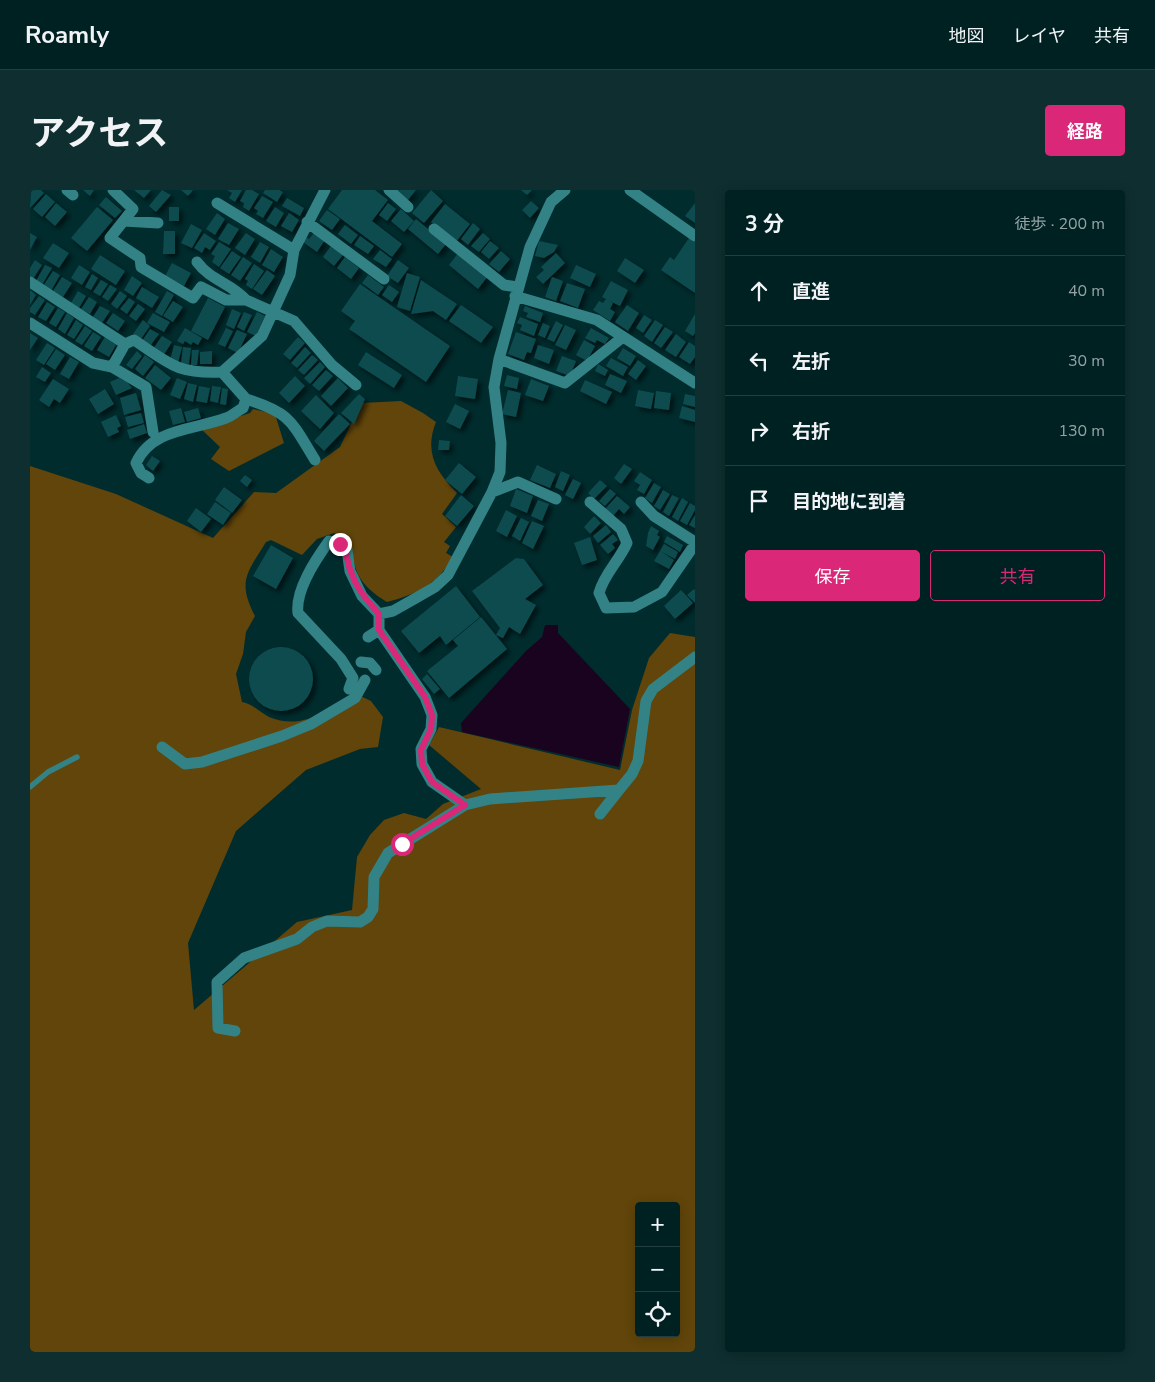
<!DOCTYPE html>
<html lang="ja">
<meta charset="utf-8">
<style>
:root{--surface:#002122;--page:#0e2e2f;--text:#f1f3f6;--muted:#95a3a5;--line:#223e40;--accent:#db2777}
body{margin:0;font-family:"Nunito Sans","Noto Sans JP",sans-serif;background:var(--page);color:var(--text)}
.controls{position:absolute;right:15px;bottom:15px;display:grid;overflow:hidden;border-radius:5px;box-shadow:0 2px 12px #0003}
.controls button{width:45px;height:45px;display:grid;place-items:center;padding:0;border:0;border-bottom:1px solid var(--line);background:var(--surface);color:var(--text);font:25px sans-serif}
.stop{position:absolute;width:15px;height:15px;margin:-11px;border:4px solid #db2777;border-radius:50%;background:#fff}
.stop.end{background:#db2777;border-color:#fff;box-shadow:0 1px 5px #0008}
.list{margin:0;padding:0;list-style:none}
h2{display:flex;justify-content:space-between;align-items:center;height:65px;margin:0;padding:0 20px;font-size:21px}
h2 small{font-size:16px;font-weight:400;color:var(--muted)}
.list li{display:grid;grid-template-columns:32px 1fr auto;gap:15px;align-items:center;box-sizing:border-box;height:70px;padding:0 20px;border-top:1px solid var(--line)}
.list b{display:block;font-size:19px;white-space:nowrap}
.list em{font-size:16px;font-style:normal;color:var(--muted)}
.actions{display:flex;gap:10px;padding:15px 20px}
.actions a{flex:1;padding:11px 0;border:1px solid var(--accent);border-radius:5px;text-align:center;font-size:18px;color:var(--accent)}
.actions .main{background:var(--accent);color:#fff}
.icon{flex:none;width:28px;height:28px;fill:none;stroke:currentColor;stroke-width:2;stroke-linecap:round;stroke-linejoin:round}
.map{position:relative;flex:none;width:665px;height:1162px;overflow:hidden;border-radius:5px}
header{display:flex;align-items:center;gap:30px;box-sizing:border-box;height:70px;padding:0 25px;background:var(--surface);border-bottom:1px solid var(--line)}
header strong{font-size:24px}
nav{display:flex;gap:28px;margin-inline-start:auto;font-size:18px}
.intro{display:flex;align-items:center;justify-content:space-between;box-sizing:border-box;height:120px;padding:0 30px}
h1{margin:0;font-size:35px}
.button{padding:12px 22px;border-radius:5px;background:var(--accent);color:#fff;font-size:18px;font-weight:700}
main{display:flex;gap:30px;padding:0 30px}
aside{flex:1;background:var(--surface);border-radius:5px;box-shadow:0 2px 12px #0003}
.map>svg:first-child{display:block}
</style>
<header>
<strong>Roamly</strong>
<nav><a>地図</a><a>レイヤ</a><a>共有</a></nav>
</header>
<div class="intro"><h1>アクセス</h1><a class="button">経路</a></div>
<main>
<div class="map">
<svg width="665" height="1162" viewBox="0 0 665 1162">
<defs>
<filter id="shadow"><feDropShadow dx="3.5" dy="3.5" stdDeviation="2.5" flood-color="#0009"/></filter>
</defs>
<rect width="100%" height="100%" fill="#002c2e"/>
<path fill="#61450a" fill-rule="evenodd" d="M371,211L393,223L406,232C394,262 406,282 427,303L412,324L426,337L414,352L420,356L416,363L423,367C407,395 387,404 357,412C344,404 329,393 325,376C323,368 322,361 319,353L304,343L287,349L272,365L241,350L236,352C217,383 207,391 225,426L216,442L213,464L206,484L212,512C223,514 229,522 239,527C272,541 298,520 326,504L341,511L353,527L348,557L330,559L276,580L206,641L158,753L164,820L267,732L322,720L327,667L340,645L354,630L374,623L396,629L413,614L451,599L399,555L409,537L590,580L602,520L619,468L640,443L665,447V1162H0V276L86,304L183,348L224,302L246,303L310,257L331,213ZM609,1016H646V1143H609Z
M223,219L245,224L254,253L199,281L181,269L190,257L171,239L220,223Z"/>
<path fill="#1a031f" d="M515,435H528V443L600,519L589,577L432,542L431,533L496,461L512,447Z"/>
<path fill="#0a4c4f" filter="url(#shadow)" d="M1,0H11L14,3L0,18Z
M53,0H64L60,6Z
M104,0H121L114,8Z
M132,0L141,5L126,22L119,16Z
M151,0H163L158,6Z
M197,0H212L205,12L199,8L202,3Z
M216,0H222L229,4L219,21L213,17L214,13L210,11Z
M235,0H249L253,2L247,12L233,3Z
M312,0H345L358,10L342,31L372,54L362,67L298,19Z
M366,0H386L378,10Z
M401,0L413,11L394,33L382,23Z
M491,0H502L497,5Z
M16,4L25,12L12,27L3,19Z
M232,6L243,12L233,28L226,24L228,21L224,18Z
M76,7L92,21L85,28L69,15Z
M257,8L274,18L270,26L252,16Z
M501,11L509,18L500,28L492,20Z
M26,13L37,22L25,36L15,27Z
M358,13L366,19L357,31L349,25Z
M665,13V33L655,26Z
M415,14L440,34L426,52L401,32Z
M67,17L83,30L57,61L41,48Z
M139,17H149V31H139Z
M245,17L254,23L246,37L236,31Z
M371,19L384,31L374,42L361,31Z
M297,20L310,29L302,40L289,31Z
M187,23L195,29L185,45L176,39Z
M259,23L269,30L262,42L251,36Z
M386,29L416,54L408,64L378,39Z
M198,33L209,39L199,55L188,49Z
M443,33L450,39L438,55L431,49Z
M161,34L172,40L162,58L151,53Z
M315,35L328,45L321,54L308,44Z
M134,41H145V64H133Z
M0,43L7,47L0,60Z
M174,43L186,51L180,60L175,57L172,63L164,58Z
M216,43L225,49L215,65L205,58Z
M284,43L295,50L287,62L273,52L276,47L279,49Z
M453,43L460,49L449,62L441,56Z
M330,46L344,56L338,64L324,55Z
M659,48L665,52V103L631,80L640,67L644,70Z
M460,51L469,58L459,69L451,62Z
M509,51L528,55L524,62L514,68L505,66Z
M189,52L201,59L189,77L182,72L185,66L181,64Z
M230,52L239,57L230,73L221,67Z
M23,53L39,63L29,78L13,68Z
M301,56L313,65L304,76L293,67Z
M241,59L253,67L244,82L232,75Z
M350,60L362,69L356,77L343,69Z
M202,61L211,67L199,84L190,78Z
M471,61L480,69L469,82L459,74Z
M428,63L458,86L448,99L419,75Z
M526,63L535,73L513,94L506,87L514,80L511,77Z
M70,65L95,81L86,95L61,79Z
M213,67L222,73L210,91L201,85Z
M315,67L329,78L321,89L307,78Z
M595,68L614,80L605,93L587,81Z
M5,70L12,75L3,89L0,87V78Z
M368,70L379,78L368,93L357,86Z
M142,73L161,83L154,96L135,86Z
M224,74L234,81L222,99L216,95L218,91L215,89Z
M15,75L22,78L12,95L6,91Z
M49,75L60,82L52,95L41,88Z
M546,75L566,84L560,97L540,88Z
M237,80L245,86L232,105L223,99Z
M23,81L30,85L21,101L13,96Z
M377,83L390,87L380,121L367,117Z
M62,84L68,88L61,100L55,97Z
M338,85L354,97L348,105L332,93Z
M102,86L112,93L103,106L94,100Z
M32,87L42,93L33,107L23,101Z
M522,87L533,91L526,111L515,107Z
M71,90L78,94L70,106L63,102Z
M391,90L427,114L416,130L403,121L381,124Z
M581,91L598,100L590,116L578,110L583,113L580,119L585,122L580,131L563,120L569,111L573,113L576,109L572,107Z
M537,93L555,99L548,118L530,111Z
M330,94L420,156L396,192L319,139L325,131L311,121Z
M80,95L87,99L78,111L72,107Z
M359,95L369,102L362,112L352,105Z
M112,97L129,107L122,118L106,108Z
M0,100L6,105L0,115Z
M48,101L56,106L49,118L41,113Z
M90,101L97,106L87,119L81,114Z
M137,101L144,105L132,126L125,122Z
M9,106L15,110L5,125L0,122V118Z
M59,107L67,112L60,124L51,119Z
M99,108L105,112L97,124L90,119Z
M178,108L195,117L178,150L161,141Z
M143,111L153,117L143,132L133,126Z
M17,112L25,117L16,131L8,127Z
M108,114L115,119L106,131L99,126Z
M431,115L463,137L451,153L419,131Z
M597,115L609,123L598,141L585,132Z
M70,116L80,121L72,133L63,127Z
M495,116L513,123L510,132L496,127L498,123L493,121Z
M28,118L35,122L26,137L19,133Z
M202,119L211,123L204,139L196,135Z
M214,122L222,125L214,141L207,137Z
M227,122L235,126L226,146L217,142Z
M37,123L44,128L35,144L28,139Z
M83,123L95,131L88,141L76,133Z
M123,123L140,132L134,142L117,133Z
M665,124V143L663,146L655,141Z
M614,125L622,130L613,143L606,138Z
M490,127L508,134L504,146L490,140L492,135L487,133Z
M46,130L53,135L44,149L37,145Z
M113,130L120,136L111,149L103,144Z
M625,130L633,135L622,152L614,146Z
M526,131L533,135L524,152L517,149Z
M513,133L520,136L515,148L508,145Z
M535,135L546,140L536,160L525,155Z
M55,136L62,141L52,155L45,151Z
M635,137L643,142L631,158L624,153Z
M155,138L172,148L168,155L163,152L161,155L155,151L153,154L147,151Z
M196,138L203,141L195,157L188,154Z
M561,138L579,148L575,154L567,150L565,153L555,148Z
M120,139L129,144L120,156L112,151Z
M207,140L217,144L208,163L198,158Z
M63,142L71,147L62,161L54,156Z
M486,142L506,149L501,163L497,162L494,170L478,164Z
M0,143L8,148L0,160Z
M646,144L656,152L646,167L635,160Z
M132,146L142,152L133,166L123,159Z
M75,147L86,155L79,167L67,160Z
M268,147L275,153L260,170L253,164Z
M554,150L565,156L557,171L546,165Z
M659,152L665,156V167L660,174L649,167Z
M17,153L25,158L14,175L6,170Z
M144,155L152,157L148,173L140,171Z
M508,155L524,160L519,174L504,168Z
M153,157L161,158L159,174L151,173Z
M275,157L281,163L267,178L261,173Z
M593,158L606,166L600,176L587,168Z
M26,159L35,165L25,180L16,174Z
M162,160H169L167,175H161Z
M107,161L112,166L102,179L96,175Z
M182,161V174H170V162Z
M336,162L372,185L364,198L328,175Z
M115,165L124,172L113,186L105,179Z
M282,165L288,170L274,185L268,180Z
M532,166L546,171L540,186L526,181Z
M40,167L49,172L39,189L30,184Z
M581,168L598,177L593,186L576,176Z
M608,170L616,176L606,190L598,184Z
M290,172L295,177L280,194L274,188Z
M568,174L578,180L575,186L565,181Z
M125,175L141,188L131,200L115,188Z
M12,177L21,183L15,192L6,187Z
M296,180L303,186L289,201L282,195Z
M580,184L597,191L591,203L575,195Z
M477,185L489,188L487,199L474,196Z
M265,186L275,196L259,213L249,203Z
M428,186L448,189L445,209L425,206Z
M89,188L97,192L102,198L86,205L80,192Z
M147,188L157,192L150,209L140,205Z
M308,188L318,198L301,216L291,206Z
M23,189L39,199L30,213L24,209L19,217L9,210Z
M501,189L519,196L513,211L495,205Z
M555,190L582,202L576,214L550,201Z
M158,193L167,195L163,212L154,209Z
M169,196L180,198L177,213L166,211Z
M182,196L191,197L188,213L180,211Z
M192,198L198,199L196,215L190,214Z
M75,199L84,214L68,224L59,209Z
M478,200L491,203L486,227L472,224Z
M608,200L624,203L621,219L605,216Z
M626,201L641,203L639,220L624,218Z
M106,203L111,220L94,225L90,208Z
M329,204L335,209L324,234L311,223Z
M655,204L665,206V217L653,214Z
M286,205L304,223L290,239L271,221Z
M425,214L439,221L430,239L416,232Z
M652,216L665,220V232L649,228Z
M151,218L155,232L143,235L139,221Z
M168,218L171,228L157,232L154,222Z
M111,223L114,233L98,237L95,227Z
M309,224L320,234L294,261L284,251Z
M86,225L91,236L87,238L89,242L78,247L71,232Z
M114,234L117,243L100,249L97,240Z
M409,250L420,251L419,260H408Z
M122,266L130,271L123,281L116,275Z
M429,273L446,287L432,304L415,290Z
M594,274L602,279L591,294L584,288Z
M507,275L526,284L520,298L500,290Z
M531,281L540,285L533,301L525,297Z
M610,282L622,290L614,304L607,300L610,295L604,291Z
M215,285L222,290L217,297L210,291Z
M543,289L551,293L543,309L535,305Z
M570,290L577,296L564,309L558,303Z
M624,293L631,297L622,313L615,308Z
M194,297L212,310L202,323L185,310Z
M486,299L503,306L497,323L480,316Z
M580,299L586,304L575,316L569,311Z
M633,300L640,304L630,320L624,316Z
M431,305L444,316L427,336L415,326Z
M642,305L649,308L639,326L633,322Z
M587,306L600,317L594,324L589,319L583,326L575,319Z
M652,308L658,312L648,331L642,327Z
M508,310L519,314L512,331L501,326Z
M185,312L201,323L193,335L177,324Z
M660,313L665,316V320L657,335L650,331Z
M166,318L181,329L171,342L157,331Z
M476,320L487,326L477,347L466,341Z
M665,325V338L659,335Z
M564,326L571,333L560,344L554,337Z
M491,328L499,332L490,351L482,346Z
M502,331L514,336L503,359L492,353Z
M576,335L581,342L568,353L563,346Z
M621,336L629,341L627,345L630,347L623,360L616,356L618,343Z
M583,344L588,350L582,354L585,358L578,364L570,355Z
M637,346L653,355L650,362L634,352Z
M560,347L567,370L552,375L544,353Z
M634,354L648,362L645,369L630,361Z
M241,355L263,368L246,399L223,386Z
M630,361L644,370L639,379L624,371Z
M486,368L494,369L513,395L495,409L506,415L490,444L479,437L473,448L466,445L470,438L442,401Z
M426,396L450,427L416,455L410,446L389,463L371,441Z
M664,399L665,400V413L657,405Z
M651,400L663,413L645,429L634,416Z
M451,427L477,459L419,508L397,481L428,456L423,450Z
M219 489a32 32 0 1 1 64 0a32 32 0 1 1-64 0Z
M397,484L410,499L404,504L392,489Z"/>
<g fill="none" stroke-linecap="round" stroke-linejoin="round">
<path stroke="#338286" stroke-width="5.5" d="M0,597L18,582L47,567"/>
<path stroke="#338286" stroke-width="11" d="M37,0L43,5
M83,0L103,19L80,48L110,68L111,77L163,108L171,97L196,110H216L264,131L302,175L326,195
M359,0L378,17
M600,0L665,46
M187,13L264,60
M94,31L128,33
M277,32L354,89
M404,39L474,95L488,97
M167,72C181,91 201,93 216,110
M0,92L95,154
M485,106L567,130L665,193
M0,133L63,173L82,177L95,154L104,150C140,174 147,184 192,182L232,146L260,85L264,60L295,0
M469,169L535,193L593,147
M82,177L116,197L123,242
M216,209C261,223 261,231 285,270
M119,288L111,283L106,273C122,238 164,240 196,228C202,226 207,221 213,218L216,209L192,182
M462,302L488,292L526,309
M560,312L591,339L597,353C589,371 574,384 569,403L576,418L604,417L632,402L665,354
M611,312L624,326L665,352
M349,424V440L395,507L402,525L401,539L391,559L392,574L402,592L435,615
M338,447L349,440
M331,472L340,473L346,480
M319,499L323,488L311,469L268,423C265,400 286,369 299,351L310,354L317,360L320,381L332,406L349,424L363,421L386,408L405,397L418,385L462,302L470,282L471,253L464,197L469,169L500,57L521,12L535,0
M132,557L155,574L172,572L252,546L281,534L325,508L335,490
M570,624L589,600
M205,841L188,838L187,792L214,768L267,749L282,737L297,731L330,732L338,727L343,719L344,687L358,663L435,615L460,609L589,600L602,584L608,571L616,511L623,499L665,467"/>
</g>
<g fill="none" stroke-linecap="round" stroke-linejoin="round">
<path stroke="#db2777" stroke-width="6" d="M310,354C319,363 316,371 321,382C327,400 338,411 349,424V440L395,507L402,525L401,539L391,560L392,574L402,592L435,615L372,654"/>
</g>
</svg>
<div class="controls">
<button>+</button>
<button>−</button>
<button><svg class="icon" aria-label="locate" viewBox="0 0 24 24"><circle cx="12" cy="12" r="6"/><path d="M12 2v4M12 18v4M2 12h4M18 12h4"/></svg></button>
</div>
<div class="stop" style="left:372px;top:654px"></div>
<div class="stop end" style="left:310px;top:354px"></div>
</div>
<aside>
<h2>3 分<small>徒歩 · 200 m</small></h2>
<ul class="list">
<li><svg class="icon" aria-label="ahead" viewBox="0 0 24 24"><path d="M12 20V5M6 11l6-6 6 6"/></svg><div><b>直進</b></div><em>40 m</em></li>
<li><svg class="icon" aria-label="left" viewBox="0 0 24 24"><path d="M17 20v-9H6M10 6l-5 5 5 5"/></svg><div><b>左折</b></div><em>30 m</em></li>
<li><svg class="icon" aria-label="right" viewBox="0 0 24 24"><path d="M7 20v-9h11M14 6l5 5-5 5"/></svg><div><b>右折</b></div><em>130 m</em></li>
<li><svg class="icon" aria-label="arrive" viewBox="0 0 24 24"><path d="M6 21V4h12l-3 4 3 4H6"/></svg><div><b>目的地に到着</b></div></li>
</ul>
<div class="actions"><a class="main">保存</a><a>共有</a></div>
</aside>
</main>
